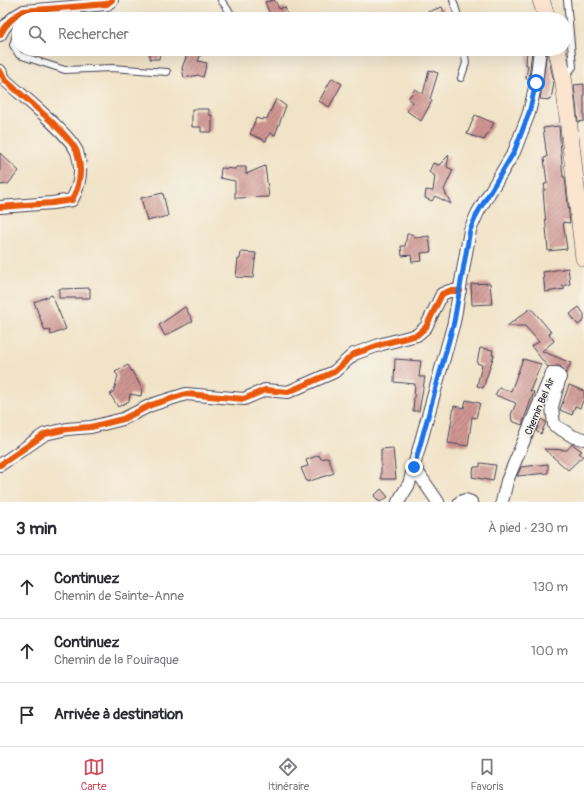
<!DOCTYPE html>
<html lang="fr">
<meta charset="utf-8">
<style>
:root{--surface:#fff;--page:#f2f2f3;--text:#2b2b33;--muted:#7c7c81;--line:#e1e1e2;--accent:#d1495b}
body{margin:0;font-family:Pangolin,sans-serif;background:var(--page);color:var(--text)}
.stop{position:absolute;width:12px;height:12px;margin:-9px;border:3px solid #1a73e8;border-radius:50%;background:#fff}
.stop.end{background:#1a73e8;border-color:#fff;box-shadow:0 1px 4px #0008}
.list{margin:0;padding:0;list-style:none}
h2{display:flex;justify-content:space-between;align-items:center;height:52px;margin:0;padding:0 16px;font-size:17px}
h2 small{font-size:13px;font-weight:400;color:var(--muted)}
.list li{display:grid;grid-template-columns:26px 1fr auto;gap:12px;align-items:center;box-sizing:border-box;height:64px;padding:0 16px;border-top:1px solid var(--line)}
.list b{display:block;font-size:15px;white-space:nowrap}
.list p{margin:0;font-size:13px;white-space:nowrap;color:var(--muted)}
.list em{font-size:13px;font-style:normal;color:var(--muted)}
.icon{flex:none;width:22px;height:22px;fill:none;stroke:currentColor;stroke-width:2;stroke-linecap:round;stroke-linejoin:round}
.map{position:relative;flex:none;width:584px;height:502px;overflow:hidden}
.search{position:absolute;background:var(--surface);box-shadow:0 4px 16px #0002;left:12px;right:12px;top:12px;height:44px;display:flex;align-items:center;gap:10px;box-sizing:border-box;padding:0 14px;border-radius:22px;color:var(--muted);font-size:15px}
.sheet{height:244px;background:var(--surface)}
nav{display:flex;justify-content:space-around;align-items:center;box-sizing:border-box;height:56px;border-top:1px solid var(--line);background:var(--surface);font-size:11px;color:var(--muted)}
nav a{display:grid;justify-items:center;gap:2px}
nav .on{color:var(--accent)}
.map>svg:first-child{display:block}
</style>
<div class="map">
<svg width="584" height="502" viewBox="0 0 584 502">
<defs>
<pattern id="building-hatch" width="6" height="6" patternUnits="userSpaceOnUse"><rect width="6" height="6" fill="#cf9491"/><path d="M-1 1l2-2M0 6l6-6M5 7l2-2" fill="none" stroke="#a87878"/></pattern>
</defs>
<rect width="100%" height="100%" fill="#f7f3e8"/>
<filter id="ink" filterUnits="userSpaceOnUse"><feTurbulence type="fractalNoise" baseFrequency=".025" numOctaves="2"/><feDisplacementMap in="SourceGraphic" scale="8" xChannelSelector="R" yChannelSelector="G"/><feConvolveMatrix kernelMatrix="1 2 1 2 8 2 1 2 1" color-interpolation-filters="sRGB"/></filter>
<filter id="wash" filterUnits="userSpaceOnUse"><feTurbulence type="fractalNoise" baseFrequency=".012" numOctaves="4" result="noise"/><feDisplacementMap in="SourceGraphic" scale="16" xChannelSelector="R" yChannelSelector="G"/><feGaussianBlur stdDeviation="0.9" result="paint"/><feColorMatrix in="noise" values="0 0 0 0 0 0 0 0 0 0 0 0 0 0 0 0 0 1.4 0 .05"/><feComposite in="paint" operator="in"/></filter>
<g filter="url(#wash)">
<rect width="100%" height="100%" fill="#f1e3c7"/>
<g id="blocks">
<path fill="url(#building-hatch)" d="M274,0L276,2L279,9L285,7L289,19H272L265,2Z
M442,7L447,19H411V18Z
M150,49H160L159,59H150Z
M189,49H203L198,61L207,63L203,77L198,75L184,78L182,68Z
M528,49H532L529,79H526L528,65H526L527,50Z
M547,51L554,82L551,100L540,99Z
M429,70L438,73L430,99L432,101L421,121L407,111L413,102L408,99L415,89L423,94Z
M332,78L342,84L329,107L319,101Z
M584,84V121L578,122L574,85Z
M276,99L286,106L275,135L270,133L266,141L250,134L256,118L262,120L263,118L267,119Z
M192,109H209V115H212V132H201V127H192Z
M475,115L494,123L484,140L467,134Z
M559,126L563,177H565L570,223L563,222L567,249L548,251L543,190H545L544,184H547L544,158L547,157L543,128Z
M0,153L19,171L8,184L0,185Z
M449,155L447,167L453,170L444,190L451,204L435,196L432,201L425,198L426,190L433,191L435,176L429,172L433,163L439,165Z
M265,166L269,197L235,198V181L220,178L221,168L236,169V167H246V174Z
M163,193L168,216L147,221L141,198Z
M407,234H412L416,238L429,236L431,252L421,253L422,261L412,262L411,255L402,256L401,246H405Z
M241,252L256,253L253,278L236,277L238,259H240Z
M568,268L570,284L562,286L565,289L545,292L543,272Z
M490,283L492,304L472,305L471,284Z
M90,288V298H59V289Z
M52,295L66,329L51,335L50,330L45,331L34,302Z
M185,307L193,321L165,336L159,325Z
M579,307L584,314V321L578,325L570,314Z
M531,308L551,332L549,334L554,341L542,351L571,363L566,373L560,366L548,367L531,346L539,342L525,326H507Z
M480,348L493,350L492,355H494L483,388L477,386L482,365L477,363Z
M395,359L421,361L419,377H425L419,411H413L415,384L394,382Z
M523,359L541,364L530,391L534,392L522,425L512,421L511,415L516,403L495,395L499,388L511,391Z
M128,365L142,388L141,396L130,394L129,401L118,407L110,394L114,391L118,376L115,372Z
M569,385L584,391V399L580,408L575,406L572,415L560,410Z
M466,400L480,403L476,418L472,417L468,446L448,443L454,406L464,408Z
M541,419L546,422L541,434L536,431Z
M572,444L582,451L579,453L583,456L568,470L544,449L567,450Z
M393,448L396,479H381V449Z
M319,455L321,459L328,457L334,473L307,482L301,468L308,466L306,460Z
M480,463L496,465L493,481L472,477L474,467H480Z
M548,464V473L517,476L521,467Z
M381,489L388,497L380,502L374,496Z"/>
</g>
</g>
<g filter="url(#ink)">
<use href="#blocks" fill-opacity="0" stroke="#413f50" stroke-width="1"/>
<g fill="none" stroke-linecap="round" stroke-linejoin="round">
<g stroke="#413f50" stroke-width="8">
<path id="service" d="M221,0L232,15
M453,0L459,19
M15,16L18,27L13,45L19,55L65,70L112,68L167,72
M564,73L569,72L573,67L567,0
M461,78L466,63L464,49"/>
</g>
<g stroke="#413f50" stroke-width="14">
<path id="minor" d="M0,35C5,24 12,17 24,11L107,4L112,0
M0,71L5,80C21,95 70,134 77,152C83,169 80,185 72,200L52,203L0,207
M0,465L45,434L67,429L91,427L123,419L151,405L186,394L244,399L265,390L288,392L334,372L354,354L382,344L417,335L426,327L442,294L449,291H460
M414,467L438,502
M398,502L409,484L454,322L470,230L478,212L514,152L529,113L536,83L540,49
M460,502L465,500L471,502
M502,502L507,481L552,373H557L560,377L552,407L554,425L574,437L584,439"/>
</g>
<g stroke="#413f50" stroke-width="18">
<path id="secondary" d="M541,0L547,19
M557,49L564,83L584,258"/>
</g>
<use href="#service" stroke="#fff" stroke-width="6"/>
<use href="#minor" stroke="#fff" stroke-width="12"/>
<use href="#secondary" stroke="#fbe5cf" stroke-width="17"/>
<g stroke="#f7f3e8" stroke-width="8">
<path id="cycleway" d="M0,35C5,24 12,17 24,11L107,4L112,0
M0,71L5,80C21,95 70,134 77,152C83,169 80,185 72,200L52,203L0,207
M0,465L45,434L67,429L91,427L123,419L151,405L186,394L244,399L265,390L288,392L334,372L354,354L382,344L417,335L426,327L442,294L449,291H460"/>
</g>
<use href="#cycleway" stroke="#e8590c" stroke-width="6"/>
</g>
</g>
<g fill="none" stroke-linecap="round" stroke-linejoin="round" filter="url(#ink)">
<path stroke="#1a73e8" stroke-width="5" d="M414,467L454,322L470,230L478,212L514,152L529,113L536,83"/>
</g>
<g text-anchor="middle" stroke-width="3" stroke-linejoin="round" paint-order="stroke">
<g font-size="10" fill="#22223b" stroke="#f7f3e8">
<text transform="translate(539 406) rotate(-67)" y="4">Chemin Bel Air</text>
</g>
</g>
</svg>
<div class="stop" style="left:536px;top:83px"></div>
<div class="stop end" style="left:414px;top:467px"></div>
<div class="search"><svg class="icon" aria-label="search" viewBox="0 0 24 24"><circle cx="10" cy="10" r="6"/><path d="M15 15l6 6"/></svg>Rechercher</div>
</div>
<section class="sheet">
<h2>3 min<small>À pied · 230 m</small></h2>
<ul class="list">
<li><svg class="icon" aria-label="ahead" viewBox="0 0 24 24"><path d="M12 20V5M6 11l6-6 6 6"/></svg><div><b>Continuez</b><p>Chemin de Sainte-Anne</p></div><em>130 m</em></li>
<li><svg class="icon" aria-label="ahead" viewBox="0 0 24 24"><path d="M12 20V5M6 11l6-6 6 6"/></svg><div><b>Continuez</b><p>Chemin de la Pouiraque</p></div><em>100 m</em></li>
<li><svg class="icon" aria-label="arrive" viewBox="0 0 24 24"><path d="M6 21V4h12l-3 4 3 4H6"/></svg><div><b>Arrivée à destination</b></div></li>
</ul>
</section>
<nav>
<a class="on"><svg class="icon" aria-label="map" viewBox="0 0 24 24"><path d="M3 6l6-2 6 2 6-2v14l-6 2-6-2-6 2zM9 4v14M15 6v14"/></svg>Carte</a>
<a><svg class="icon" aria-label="directions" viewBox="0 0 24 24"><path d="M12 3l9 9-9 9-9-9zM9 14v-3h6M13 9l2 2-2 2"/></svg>Itinéraire</a>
<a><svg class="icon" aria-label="saved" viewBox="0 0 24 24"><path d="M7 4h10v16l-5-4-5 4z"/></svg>Favoris</a>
</nav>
